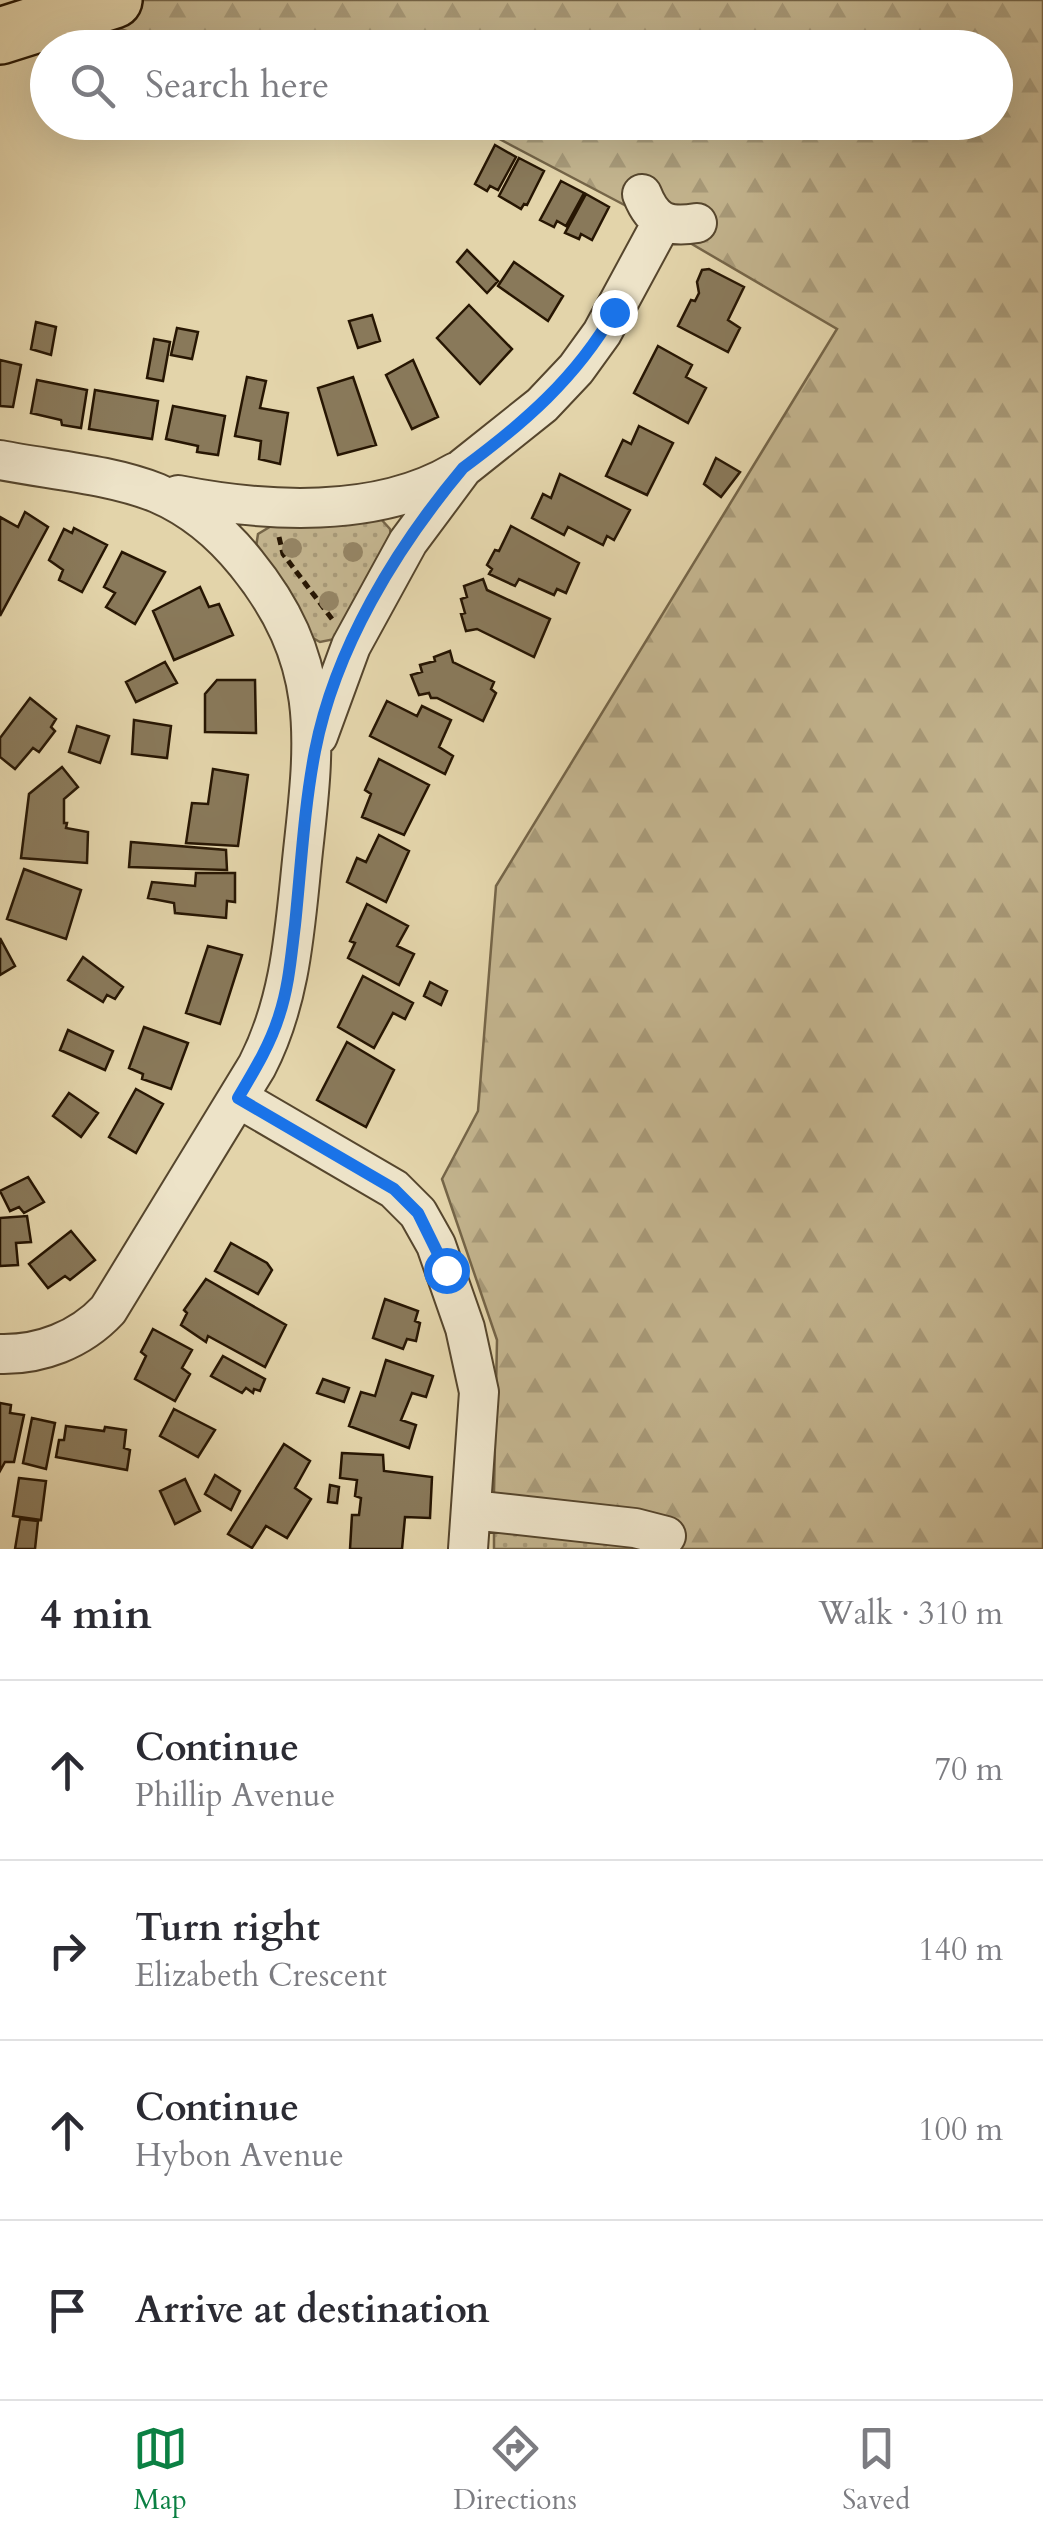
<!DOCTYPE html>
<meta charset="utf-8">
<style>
:root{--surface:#fff;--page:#f2f2f3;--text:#2b2b33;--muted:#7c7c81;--line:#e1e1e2;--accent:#0b8043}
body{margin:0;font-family:Cardo,serif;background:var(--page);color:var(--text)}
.stop{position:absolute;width:30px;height:30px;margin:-22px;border:8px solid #1a73e8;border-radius:50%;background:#fff}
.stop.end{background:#1a73e8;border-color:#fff;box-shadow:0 2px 10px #0008}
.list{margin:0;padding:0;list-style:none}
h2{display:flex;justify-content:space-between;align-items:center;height:130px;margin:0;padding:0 40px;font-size:42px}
h2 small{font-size:32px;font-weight:400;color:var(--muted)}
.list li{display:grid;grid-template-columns:65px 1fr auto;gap:30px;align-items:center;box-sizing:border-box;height:180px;padding:0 40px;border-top:2px solid var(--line)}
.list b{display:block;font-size:38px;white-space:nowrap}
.list p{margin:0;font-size:32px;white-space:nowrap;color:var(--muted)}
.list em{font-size:32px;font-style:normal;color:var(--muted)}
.icon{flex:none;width:55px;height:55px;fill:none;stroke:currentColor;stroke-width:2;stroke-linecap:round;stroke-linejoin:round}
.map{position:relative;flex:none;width:1043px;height:1549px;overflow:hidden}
.search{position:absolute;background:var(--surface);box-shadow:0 10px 40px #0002;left:30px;right:30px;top:30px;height:110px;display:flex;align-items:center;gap:25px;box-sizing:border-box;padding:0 35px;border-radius:55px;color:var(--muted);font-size:38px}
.sheet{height:850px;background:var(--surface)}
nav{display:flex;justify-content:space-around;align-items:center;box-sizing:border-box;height:140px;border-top:2px solid var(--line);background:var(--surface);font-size:28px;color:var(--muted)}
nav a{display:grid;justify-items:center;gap:5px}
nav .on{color:var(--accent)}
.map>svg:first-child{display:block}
</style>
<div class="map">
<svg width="1043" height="1549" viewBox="0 0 1043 1549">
<defs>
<pattern id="grass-dots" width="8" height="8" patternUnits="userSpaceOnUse" patternTransform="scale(2.5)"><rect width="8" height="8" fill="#c3b48e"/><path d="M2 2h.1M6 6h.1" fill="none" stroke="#a89a79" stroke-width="1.8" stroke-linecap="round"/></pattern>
<pattern id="forest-firs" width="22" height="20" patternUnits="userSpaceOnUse" patternTransform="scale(2.5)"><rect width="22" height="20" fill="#c3b48e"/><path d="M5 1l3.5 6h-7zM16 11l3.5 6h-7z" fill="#a89a79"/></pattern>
</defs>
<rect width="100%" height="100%" fill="#e3d4aa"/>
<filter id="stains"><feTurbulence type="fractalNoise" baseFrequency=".002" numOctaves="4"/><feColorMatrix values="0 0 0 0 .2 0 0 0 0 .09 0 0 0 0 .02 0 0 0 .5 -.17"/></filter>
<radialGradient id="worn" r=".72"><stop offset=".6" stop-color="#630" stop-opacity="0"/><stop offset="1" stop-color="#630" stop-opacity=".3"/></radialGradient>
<path fill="url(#grass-dots)" stroke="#756548" stroke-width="2.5" d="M380,518L390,529L391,536L335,639L320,642L311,637L256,547L258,534L273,525Z
M494,1493L638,1514L631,1549H494Z"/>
<path fill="url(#forest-firs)" stroke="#756548" stroke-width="2.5" d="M71,0H1043V1549H631L637,1514L494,1493L497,1340L442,1179L478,1111L496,886L837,329L632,209L488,133L453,123L996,122V48H185L68,14Z"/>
<path fill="#89795a" stroke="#271603" stroke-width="2.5" d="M495,145L516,157L498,190L490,186L487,191L475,184Z
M519,158L544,171L527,205L524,204L521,209L499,196Z
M561,181L584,193L566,226L557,221L554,227L540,220Z
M586,194L609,207L592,240L581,234L579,239L565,233Z
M467,250L498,281L487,293L457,262Z
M514,262L563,296L548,321L498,286Z
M709,269L744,287L728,320L740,328L728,352L678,326L691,300L695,301L699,293L697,282L702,270Z
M469,305L512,349L480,384L437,338Z
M372,315L380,341L358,348L349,321Z
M36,322L56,327L51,355L31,349Z
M177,328L198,332L192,359L171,355Z
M154,339L170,342L163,381L147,378Z
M658,346L692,365L686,377L706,388L688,423L634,393Z
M0,360L21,365L13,407L0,406Z
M413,360L438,417L412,429L386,375Z
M247,377L266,381L260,408L288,413L280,464L259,459L261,441L235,436Z
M353,377L376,445L338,455L318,388Z
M37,380L87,390L81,428L62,425L61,420L31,413Z
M95,390L158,401L152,439L89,429Z
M173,406L225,416L218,455L197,452L198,446L166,439Z
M639,426L673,443L647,495L606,476L623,440L631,444Z
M716,458L740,472L721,497L704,484Z
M560,474L630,510L614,540L607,536L603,545L568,527L564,535L532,518L543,494L551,498Z
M25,512L48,527L0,616V517L18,527Z
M511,526L579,563L566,593L557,589L554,595L519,579L515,586L489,574L492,569L487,565L495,550L499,551Z
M74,528L107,545L82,592L59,580L63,570L49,560L64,529L72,533Z
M122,552L165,572L135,624L106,607L115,593L104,587Z
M483,579L487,590L550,619L534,657L477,629L466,631L461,614L465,613L461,599L467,597L464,586Z
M200,587L209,607L219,604L233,635L174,660L153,611Z
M450,651L453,662L494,682L491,689L496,693L483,721L437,698H431L429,693L419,695L411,675L422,672L420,665L435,661L434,657Z
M165,662L177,683L136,702L126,682Z
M217,680H255L256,733L205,732V694Z
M30,698L56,719L51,727L55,731L39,752L33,748L15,769L0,757V738Z
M387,701L417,716L422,706L451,720L439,747L453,756L445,774L370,736Z
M134,720L171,726L167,758L132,754Z
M77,726L109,736L100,763L69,752Z
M379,759L429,785L404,835L362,817L371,794L365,790Z
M62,767L78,787L64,799V823H67L66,828L88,832L87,863L21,858L29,794Z
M213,769L248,775L238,846L186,843L192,803L208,804Z
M379,835L409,851L386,902L347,882L357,858L366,862Z
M131,842L226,850L227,870L129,867Z
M24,869L81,890L66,939L7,919Z
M196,873H235V902L227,901L226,918L175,913L174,903L148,898L152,882L195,886Z
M367,904L408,926L397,946L414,954L399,985L348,958L355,943L350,941Z
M0,938L15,966L0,975Z
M208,946L242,955L220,1024L186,1013Z
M83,957L123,987L115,999L107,995L103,1002L68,980Z
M363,976L413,1003L405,1019L393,1013L374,1048L338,1027Z
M430,982L447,991L441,1005L424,996Z
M144,1027L188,1043L171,1089L142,1079L143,1074L129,1068Z
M68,1030L113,1051L105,1070L60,1050Z
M347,1042L394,1070L366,1127L317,1100Z
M136,1089L163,1104L136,1153L109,1137Z
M69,1093L98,1113L81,1137L53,1116Z
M28,1177L44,1202L24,1213L19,1207L10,1211L0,1191Z
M27,1216L31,1242L16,1243L18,1265L0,1266V1218Z
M71,1231L95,1260L70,1280L65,1276L48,1288L29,1264Z
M231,1243L267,1263L272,1270L258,1294L215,1271Z
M206,1279L286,1325L265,1367L208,1336L206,1342L181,1325L187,1313L184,1310Z
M385,1299L418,1311L415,1321L420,1323L416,1341L407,1339L403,1349L373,1338Z
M153,1329L192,1350L182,1368L190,1374L175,1401L135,1379L146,1356L141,1352Z
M223,1356L265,1379L260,1391L254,1389L253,1393L246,1388L242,1393L211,1376Z
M386,1360L433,1376L426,1397L412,1393L401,1420L416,1425L409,1448L349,1426L361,1392L375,1396Z
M323,1379L349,1388L344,1402L317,1393Z
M0,1403L11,1405L10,1413L24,1415L14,1462H5L0,1471Z
M174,1409L215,1430L198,1457L160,1436Z
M32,1418L55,1423L46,1469L23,1463Z
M66,1426L104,1431L105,1427L126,1430L124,1448L130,1450L127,1470L56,1457L59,1440H64Z
M284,1444L310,1461L295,1488L311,1499L287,1538L266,1526L252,1548L228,1534Z
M342,1453L383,1455L384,1471L432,1477L430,1518L405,1517L402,1549H350L352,1515H359L361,1498L355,1496L357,1480L340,1478Z
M215,1475L240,1491L231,1510L205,1494Z
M19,1478L46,1481L41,1520L13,1516Z
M185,1479L200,1511L175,1524L160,1491Z
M330,1485L339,1487L337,1503L328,1502Z
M20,1519L38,1521L35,1549H15Z"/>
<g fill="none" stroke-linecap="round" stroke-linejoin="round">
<g stroke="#56462d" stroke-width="42">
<path id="minor" d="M642,194C653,222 667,228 697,223
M0,460C51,470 109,474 157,493C192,508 222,533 246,563C324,659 316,735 303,851C295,925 292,998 257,1066L108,1310C80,1340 40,1355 0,1354
M178,495C265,512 376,519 456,472
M318,736L351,646L408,542L463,468L542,405L576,369L602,333L662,222
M238,1098L394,1189L418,1213L436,1245L465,1328L479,1392L468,1549
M472,1510L635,1528L666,1536"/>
</g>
<g stroke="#271603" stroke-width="60">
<path id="highway" d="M0,36L114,0"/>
</g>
<path stroke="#271603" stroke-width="5" stroke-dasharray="8 5" stroke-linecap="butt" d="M279,537L283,554L332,619"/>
<use href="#minor" stroke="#ede3c8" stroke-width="38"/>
<use href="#highway" stroke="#e3d4aa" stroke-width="55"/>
</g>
<g fill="#958565">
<circle cx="292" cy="548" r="10"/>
<circle cx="353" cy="552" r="10"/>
<circle cx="329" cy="601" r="10"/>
</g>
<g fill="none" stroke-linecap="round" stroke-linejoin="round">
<path stroke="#1a73e8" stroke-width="12" d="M446,1270L418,1213L394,1189L238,1098C254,1071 270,1045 279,1016C289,986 291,956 295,925C301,867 304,808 315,751C335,648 396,548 463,468C524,423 576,378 614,312"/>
</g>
<rect width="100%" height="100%" filter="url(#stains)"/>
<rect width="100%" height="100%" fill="url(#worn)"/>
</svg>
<div class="stop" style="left:446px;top:1270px"></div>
<div class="stop end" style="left:614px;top:312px"></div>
<div class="search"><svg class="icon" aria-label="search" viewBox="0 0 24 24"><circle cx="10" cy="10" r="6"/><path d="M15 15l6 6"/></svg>Search here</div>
</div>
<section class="sheet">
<h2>4 min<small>Walk · 310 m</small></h2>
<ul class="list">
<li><svg class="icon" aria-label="ahead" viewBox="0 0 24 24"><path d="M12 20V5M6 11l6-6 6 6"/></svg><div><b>Continue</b><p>Phillip Avenue</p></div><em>70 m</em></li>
<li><svg class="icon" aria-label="right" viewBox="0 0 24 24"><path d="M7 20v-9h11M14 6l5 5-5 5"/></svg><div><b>Turn right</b><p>Elizabeth Crescent</p></div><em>140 m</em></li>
<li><svg class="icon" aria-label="ahead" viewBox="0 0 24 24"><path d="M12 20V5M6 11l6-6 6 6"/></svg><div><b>Continue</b><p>Hybon Avenue</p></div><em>100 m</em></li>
<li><svg class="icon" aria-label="arrive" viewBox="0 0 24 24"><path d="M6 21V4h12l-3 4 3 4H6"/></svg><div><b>Arrive at destination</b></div></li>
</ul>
</section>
<nav>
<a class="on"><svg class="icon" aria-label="map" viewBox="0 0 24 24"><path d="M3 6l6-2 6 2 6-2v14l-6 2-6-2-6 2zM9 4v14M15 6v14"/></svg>Map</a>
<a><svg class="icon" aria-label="directions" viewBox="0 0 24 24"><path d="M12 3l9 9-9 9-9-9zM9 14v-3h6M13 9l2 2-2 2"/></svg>Directions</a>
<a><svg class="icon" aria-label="saved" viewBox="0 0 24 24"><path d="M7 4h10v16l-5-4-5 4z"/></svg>Saved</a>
</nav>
